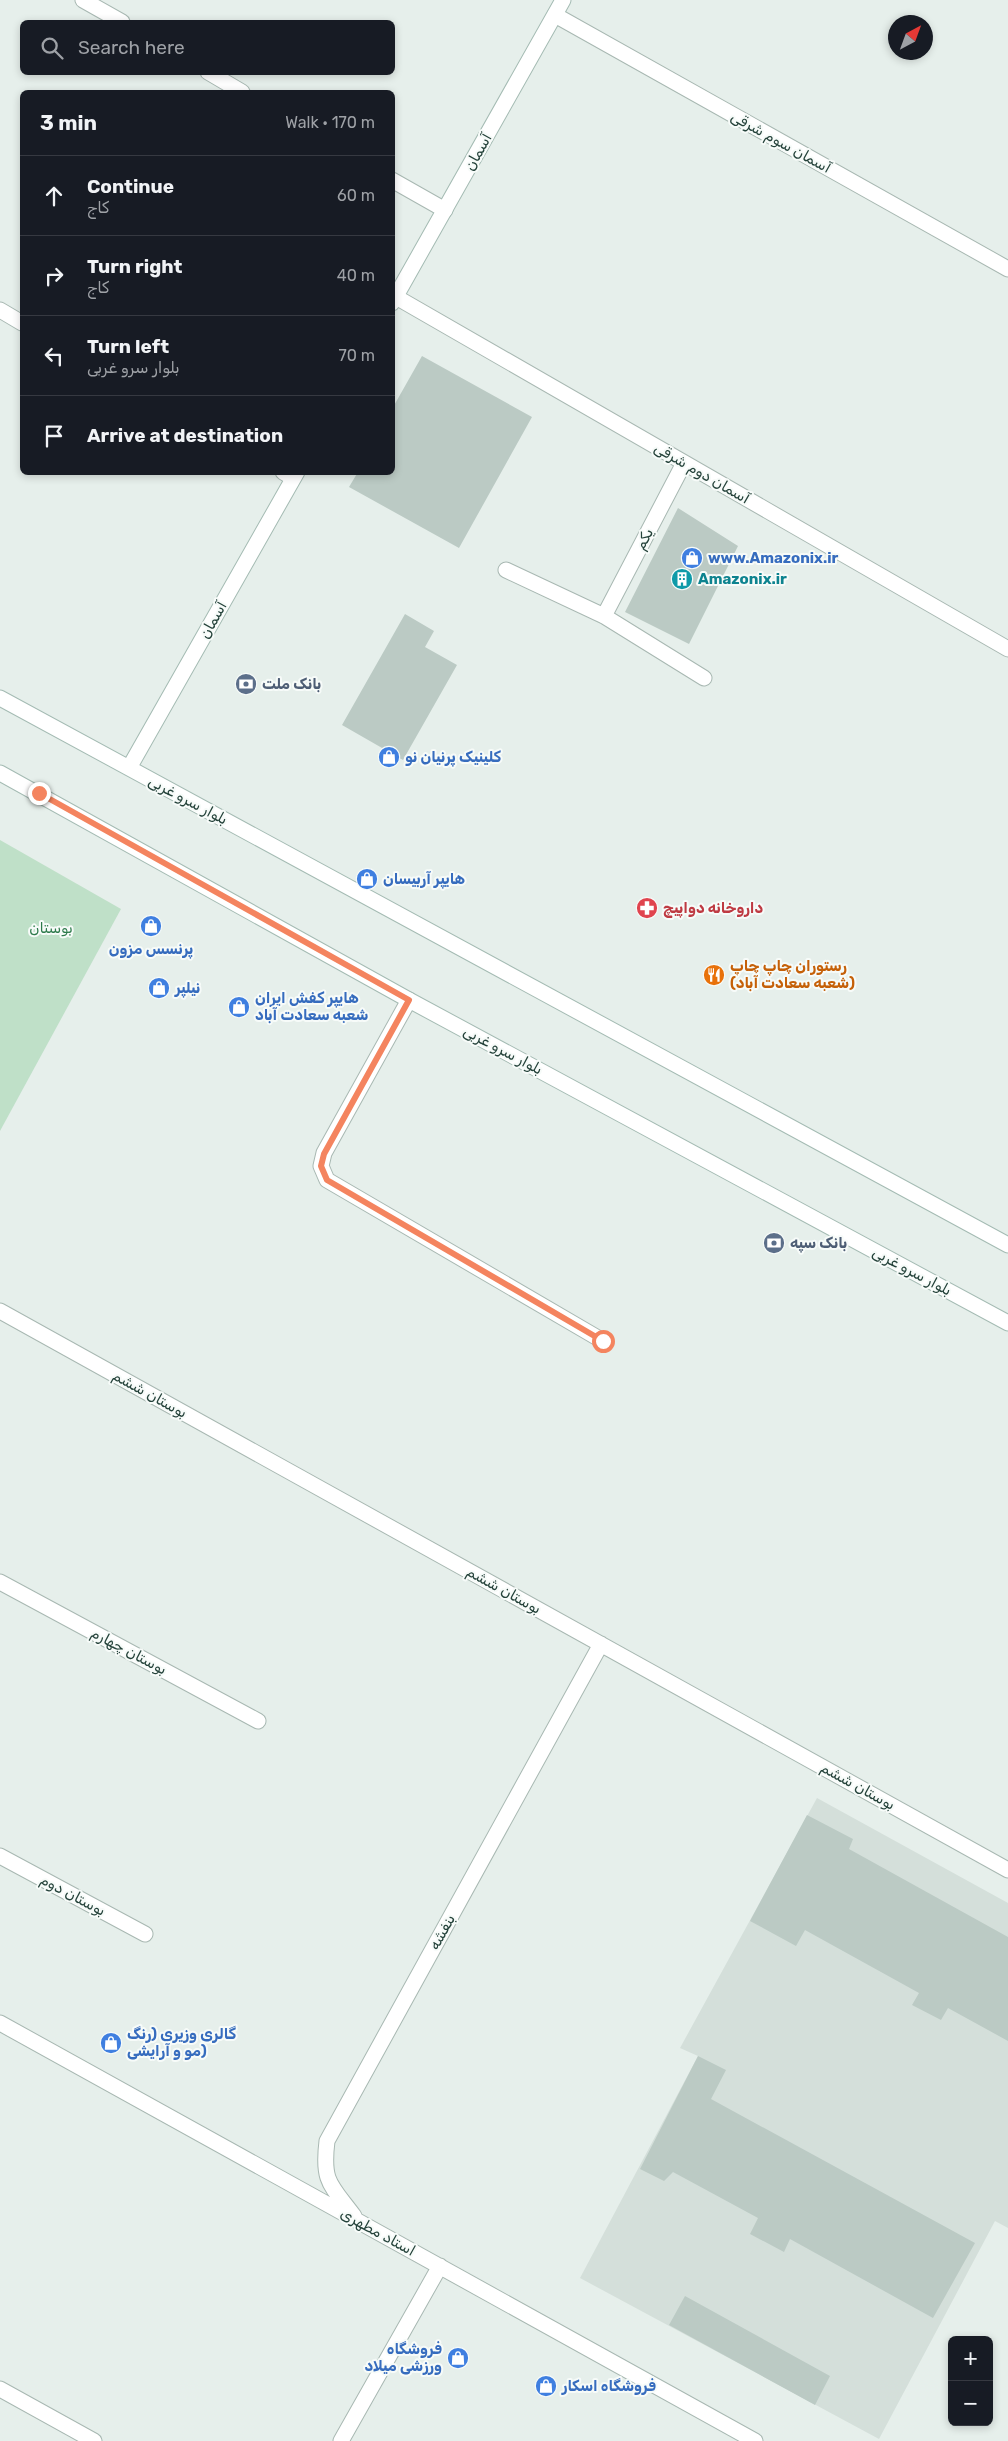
<!DOCTYPE html>
<meta charset="utf-8">
<style>
:root{--surface:#171b24;--page:#242831;--text:#f1f3f6;--muted:#9ea1a6;--line:#363941}
body{margin:0;font-family:Rubik,Cairo,sans-serif;background:var(--page);color:var(--text)}
.controls{position:absolute;right:15px;bottom:15px;display:grid;overflow:hidden;border-radius:8px;box-shadow:0 2px 8px #0003}
.controls button{width:45px;height:45px;display:grid;place-items:center;padding:0;border:0;border-bottom:1px solid var(--line);background:var(--surface);color:var(--text);font:25px sans-serif}
.compass{position:absolute;left:888px;top:15px;width:45px;height:45px;border-radius:50%;background:var(--surface);box-shadow:0 2px 8px #0003;rotate:41deg}
.stop{position:absolute;width:15px;height:15px;margin:-11px;border:4px solid #f4845f;border-radius:50%;background:#fff}
.stop.end{background:#f4845f;border-color:#fff;box-shadow:0 1px 5px #0008}
.list{margin:0;padding:0;list-style:none}
h2{display:flex;justify-content:space-between;align-items:center;height:65px;margin:0;padding:0 20px;font-size:21px}
h2 small{font-size:16px;font-weight:400;color:var(--muted)}
.list li{display:grid;grid-template-columns:32px 1fr auto;gap:15px;align-items:center;box-sizing:border-box;height:80px;padding:0 20px;border-top:1px solid var(--line)}
.list b{display:block;font-size:19px;white-space:nowrap}
.list p{margin:0;font-size:16px;white-space:nowrap;color:var(--muted)}
.list em{font-size:16px;font-style:normal;color:var(--muted)}
.icon{flex:none;width:28px;height:28px;fill:none;stroke:currentColor;stroke-width:2;stroke-linecap:round;stroke-linejoin:round}
.map{position:relative;flex:none;width:1008px;height:2441px;overflow:hidden}
.search{position:absolute;background:var(--surface);box-shadow:0 2px 8px #0003;left:20px;top:20px;width:375px;height:55px;display:flex;align-items:center;gap:12px;box-sizing:border-box;padding:0 18px;border-radius:8px;color:var(--muted);font-size:19px}
.panel{position:absolute;background:var(--surface);box-shadow:0 2px 8px #0003;left:20px;top:90px;width:375px;height:385px;border-radius:8px}
.map>svg:first-child{display:block}
</style>
<div class="map">
<svg width="1008" height="2441" viewBox="0 0 1008 2441">
<rect width="100%" height="100%" fill="#e6efeb"/>
<path fill="#d4dfda" d="M817,1798L1008,1903V2228L995,2221L879,2439L580,2278L698,2056L680,2048Z"/>
<path fill="#bfe0c8" d="M0,840L121,909L0,1131Z"/>
<path fill="#bbcac4" d="M422,356L532,417L459,548L349,487L358,472H392V409Z
M678,508L738,546L689,644L625,612Z
M405,614L434,631L425,647L457,665L403,760L342,725Z
M807,1815L853,1839L849,1849L1008,1937V2041L948,2008L941,2020L912,2005L919,1993L805,1930L796,1946L750,1921Z
M698,2056L726,2070L711,2099L975,2243L933,2318L790,2239L784,2252L750,2234L758,2218L673,2172L664,2181L640,2169Z
M685,2296L830,2376L815,2405L669,2325Z"/>
<g fill="none" stroke-linecap="round" stroke-linejoin="round">
<g stroke="#a8b8b2" stroke-width="17">
<path id="street" d="M83,0L122,22
M555,15L1008,269
M208,72L242,92
M392,180L445,210
M396,297L1008,649
M0,310L22,323
M283,472L293,478
M506,570L604,616L704,678
M604,616L684,463
M409,1000L324,1153L321,1166L327,1180L603,1341
M0,1311L1008,1870
M0,1582L258,1721
M0,1856L145,1934
M0,2023L755,2441
M354,2216C330,2184 322,2182 327,2141L601,1644
M0,2389L94,2441
M341,2441L440,2266"/>
</g>
<g stroke="#a4bbb3" stroke-width="17">
<path id="secondary" d="M392,303L563,0
M0,698L1008,1245
M129,768L297,472
M0,773L409,1000L1008,1323"/>
</g>
<use href="#street" stroke="#fff" stroke-width="15"/>
<use href="#secondary" stroke="#fff" stroke-width="15"/>
</g>
<g fill="none" stroke-linecap="round" stroke-linejoin="round">
<path stroke="#f4845f" stroke-width="6" d="M39,793L409,1000L324,1154L321,1166L327,1180L603,1341"/>
</g>
<defs>
<g id="shop-disc" transform="scale(1.125)"><circle r="9.5" fill="#3f7fe0" stroke="#f7fbf9"/><path d="M-5-2.5h2.3a2.7 3.5 0 0 1 5.4 0H5L5.5 6h-11ZM-1.5-2.5h3a1.5 2.3 0 0 0-3 0Z" fill="#fff"/></g>
<g id="building-disc" transform="scale(1.125)"><circle r="9.5" fill="#0f9aa8" stroke="#f7fbf9"/><path d="M-4-6H4V6H1V3H-1V6H-4ZM-2.5-4.3h1.7v1.8h-1.7ZM.8-4.3h1.7v1.8H.8ZM-2.5-1h1.7V.8h-1.7ZM.8-1h1.7V.8H.8Z" fill="#fff"/></g>
<g id="bank-disc" transform="scale(1.125)"><circle r="9.5" fill="#5c6f8a" stroke="#f7fbf9"/><path d="M-6-4H6V4H-6ZM0-2.3a2.3 2.3 0 1 0 0 4.6a2.3 2.3 0 1 0 0-4.6Z" fill="#fff"/></g>
<g id="pharmacy-disc" transform="scale(1.125)"><circle r="9.5" fill="#e0444e" stroke="#f7fbf9"/><path d="M-2-6h4v4h4v4h-4v4h-4v-4h-4v-4h4Z" fill="#fff"/></g>
<g id="restaurant-disc" transform="scale(1.125)"><circle r="9.5" fill="#e8710a" stroke="#f7fbf9"/><path d="M-5-6h1v4h1v-4h1v4h1v-4h1v5L-1.5 .5V6h-2V.5L-5-1ZM5-6V6H3V1.5H1.5Q1.5-4 5-6Z" fill="#fff"/></g>
</defs>
<g fill-rule="evenodd">
<use href="#shop-disc" x="692" y="558"/>
<use href="#building-disc" x="682" y="579"/>
<use href="#bank-disc" x="246" y="684"/>
<use href="#shop-disc" x="389" y="757"/>
<use href="#shop-disc" x="367" y="879"/>
<use href="#pharmacy-disc" x="647" y="908"/>
<use href="#shop-disc" x="151" y="926"/>
<use href="#restaurant-disc" x="714" y="975"/>
<use href="#shop-disc" x="159" y="988"/>
<use href="#shop-disc" x="239" y="1007"/>
<use href="#bank-disc" x="774" y="1243"/>
<use href="#shop-disc" x="111" y="2043"/>
<use href="#shop-disc" x="458" y="2358"/>
<use href="#shop-disc" x="546" y="2386"/>
</g>
<g text-anchor="middle" stroke-width="4" stroke-linejoin="round" paint-order="stroke">
<g font-size="15" fill="#24423a" stroke="#f7fbf9">
<text transform="translate(781 142) rotate(29)" y="5">آسمان سوم شرقی</text>
<text transform="translate(478 152) rotate(-61)" y="5">آسمان</text>
<text transform="translate(702 473) rotate(30)" y="5">آسمان دوم شرقی</text>
<text transform="translate(644 539) rotate(-62)" y="5">یکم</text>
<text transform="translate(213 620) rotate(-61)" y="5">آسمان</text>
<text transform="translate(188 800) rotate(28)" y="5">بلوار سرو غربی</text>
<text transform="translate(503 1050) rotate(28)" y="5">بلوار سرو غربی</text>
<text transform="translate(912 1271) rotate(28)" y="5">بلوار سرو غربی</text>
<text transform="translate(150 1394) rotate(29)" y="5">بوستان ششم</text>
<text transform="translate(504 1590) rotate(29)" y="5">بوستان ششم</text>
<text transform="translate(129 1651) rotate(28)" y="5">بوستان چهارم</text>
<text transform="translate(858 1786) rotate(29)" y="5">بوستان ششم</text>
<text transform="translate(73 1895) rotate(28)" y="5">بوستان دوم</text>
<text transform="translate(442 1932) rotate(-61)" y="5">بنفشه</text>
<text transform="translate(378 2232) rotate(29)" y="5">استاد مطهری</text>
</g>
<g font-size="15" font-weight="bold" fill="#366cbe" stroke="#f7fbf9" text-anchor="start">
<text x="708" y="563">www.Amazonix.ir</text>
<text x="405" y="762">کلینیک پرنیان نو</text>
<text x="383" y="884">هایپر آربیسان</text>
<text x="151" y="954" text-anchor="middle">پرنسس مزون</text>
<text x="175" y="993">نیلپر</text>
<text x="255" y="1003">هایپر کفش ایران<tspan x="255" dy="17">شعبه سعادت آباد</tspan></text>
<text x="127" y="2039">گالری وزیری (رنگ<tspan x="127" dy="17">مو و آرایشی)</tspan></text>
<text x="442" y="2354" text-anchor="end">فروشگاه<tspan x="442" dy="17">ورزشی میلاد</tspan></text>
<text x="562" y="2391">فروشگاه اسکار</text>
</g>
<g font-size="15" font-weight="bold" fill="#0d838f" stroke="#f7fbf9" text-anchor="start">
<text x="698" y="584">Amazonix.ir</text>
</g>
<g font-size="15" font-weight="bold" fill="#4e5e75" stroke="#f7fbf9" text-anchor="start">
<text x="262" y="689">بانک ملت</text>
<text x="790" y="1248">بانک سپه</text>
</g>
<g font-size="15" font-weight="bold" fill="#be3a42" stroke="#f7fbf9" text-anchor="start">
<text x="663" y="913">داروخانه دواپیچ</text>
</g>
<g font-size="15" fill="#2d7a4b" stroke="#f7fbf9">
<text x="51" y="933">بوستان</text>
</g>
<g font-size="15" font-weight="bold" fill="#c56008" stroke="#f7fbf9" text-anchor="start">
<text x="730" y="971">رستوران چاپ چاپ<tspan x="730" dy="17">(شعبه سعادت آباد)</tspan></text>
</g>
</g>
</svg>
<div class="controls">
<button>+</button>
<button>−</button>
</div>
<svg class="compass" viewBox="-18 -18 36 36"><path d="M0-13l5 13h-10z" fill="#e53935"/><path d="M0 13l5-13h-10z" fill="#9ea1a6"/></svg>
<div class="stop" style="left:603px;top:1341px"></div>
<div class="stop end" style="left:39px;top:793px"></div>
<div class="search"><svg class="icon" aria-label="search" viewBox="0 0 24 24"><circle cx="10" cy="10" r="6"/><path d="M15 15l6 6"/></svg>Search here</div>
<section class="panel">
<h2>3 min<small>Walk · 170 m</small></h2>
<ul class="list">
<li><svg class="icon" aria-label="ahead" viewBox="0 0 24 24"><path d="M12 20V5M6 11l6-6 6 6"/></svg><div><b>Continue</b><p>کاج</p></div><em>60 m</em></li>
<li><svg class="icon" aria-label="right" viewBox="0 0 24 24"><path d="M7 20v-9h11M14 6l5 5-5 5"/></svg><div><b>Turn right</b><p>کاج</p></div><em>40 m</em></li>
<li><svg class="icon" aria-label="left" viewBox="0 0 24 24"><path d="M17 20v-9H6M10 6l-5 5 5 5"/></svg><div><b>Turn left</b><p>بلوار سرو غربی</p></div><em>70 m</em></li>
<li><svg class="icon" aria-label="arrive" viewBox="0 0 24 24"><path d="M6 21V4h12l-3 4 3 4H6"/></svg><div><b>Arrive at destination</b></div></li>
</ul>
</section>
</div>
